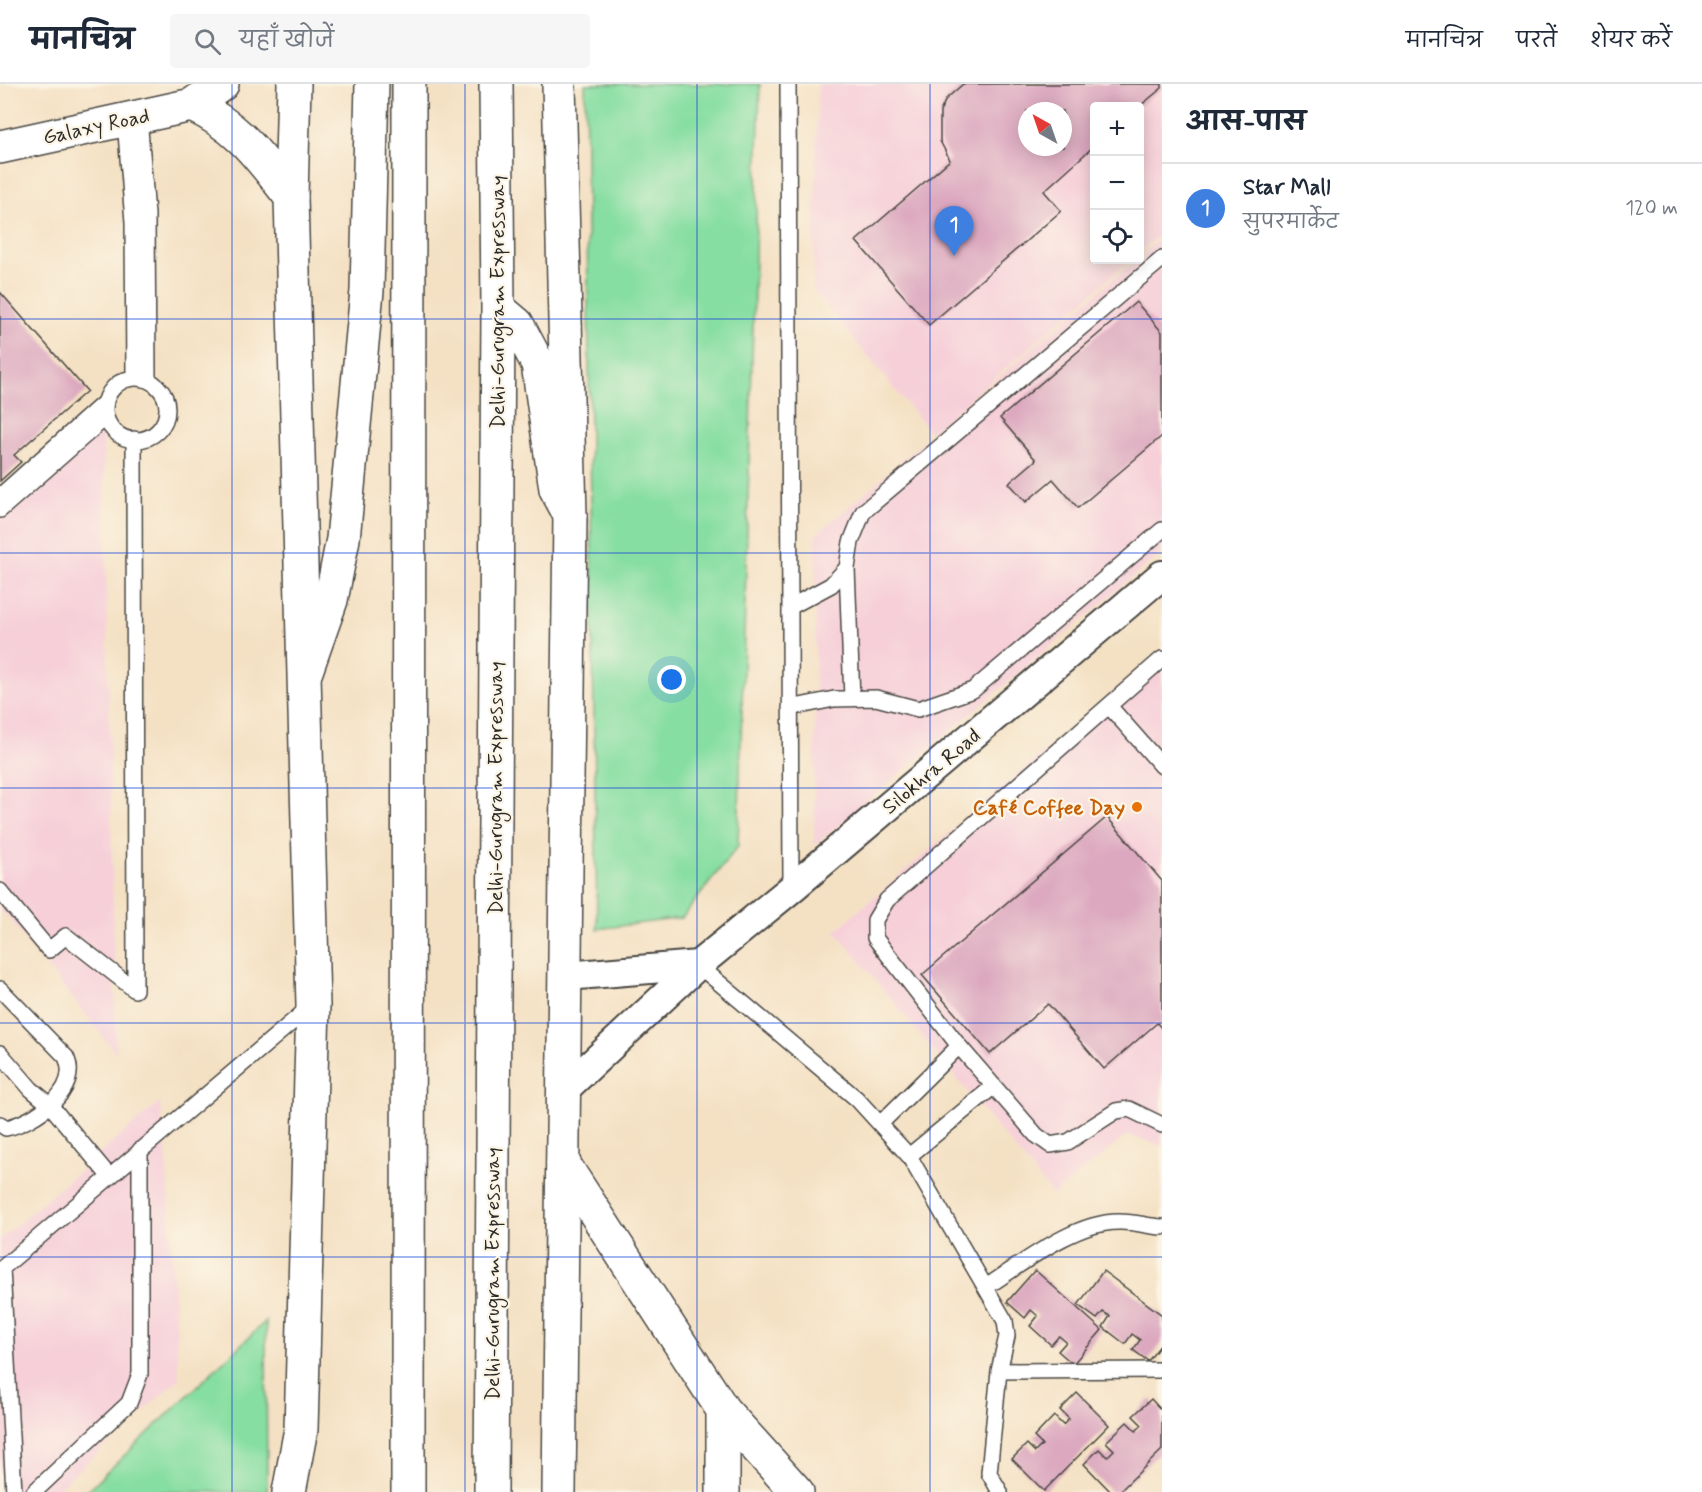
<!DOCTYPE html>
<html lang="hi">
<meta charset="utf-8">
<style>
:root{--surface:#fff;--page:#f6f6f7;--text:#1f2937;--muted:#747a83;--line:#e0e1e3;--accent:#b45309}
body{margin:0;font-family:Mynerve,"Playpen Sans Deva",sans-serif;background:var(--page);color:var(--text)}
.controls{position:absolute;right:18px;top:18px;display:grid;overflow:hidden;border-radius:6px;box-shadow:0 3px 15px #0003}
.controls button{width:54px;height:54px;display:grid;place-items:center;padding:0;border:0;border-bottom:2px solid var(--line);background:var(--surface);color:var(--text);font:30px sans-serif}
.compass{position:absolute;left:1018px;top:18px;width:54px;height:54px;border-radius:50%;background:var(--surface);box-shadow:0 3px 15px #0003;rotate:320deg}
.you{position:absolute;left:672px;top:596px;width:21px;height:21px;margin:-15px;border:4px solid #fff;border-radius:50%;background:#1a73e8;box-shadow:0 0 0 9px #1a73e833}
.badge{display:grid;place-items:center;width:39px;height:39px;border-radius:50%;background:var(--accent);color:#fff;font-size:20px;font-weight:700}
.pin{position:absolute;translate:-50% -50px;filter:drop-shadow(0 2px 3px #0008)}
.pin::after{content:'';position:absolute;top:32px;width:21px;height:18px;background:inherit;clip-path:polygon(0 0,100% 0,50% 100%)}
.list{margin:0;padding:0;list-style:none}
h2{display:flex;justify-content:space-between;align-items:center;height:78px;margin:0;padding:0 24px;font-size:26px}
h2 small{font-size:20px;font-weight:400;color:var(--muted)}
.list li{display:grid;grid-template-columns:39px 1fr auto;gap:18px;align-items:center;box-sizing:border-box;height:90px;padding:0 24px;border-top:2px solid var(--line)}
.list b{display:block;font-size:22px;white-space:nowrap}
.list p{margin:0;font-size:20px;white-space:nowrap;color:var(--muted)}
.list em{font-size:20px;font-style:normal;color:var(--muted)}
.icon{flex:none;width:33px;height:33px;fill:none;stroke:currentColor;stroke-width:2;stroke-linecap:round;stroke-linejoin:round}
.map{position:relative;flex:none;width:1162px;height:1408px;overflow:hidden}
header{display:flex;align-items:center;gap:36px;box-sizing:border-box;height:84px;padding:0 30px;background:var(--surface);border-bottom:2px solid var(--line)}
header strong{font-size:28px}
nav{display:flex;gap:33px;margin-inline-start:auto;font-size:21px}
.search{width:420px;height:54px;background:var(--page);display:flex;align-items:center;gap:15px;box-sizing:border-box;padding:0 21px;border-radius:6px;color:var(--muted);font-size:22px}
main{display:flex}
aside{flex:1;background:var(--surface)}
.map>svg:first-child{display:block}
</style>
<header>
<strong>मानचित्र</strong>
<div class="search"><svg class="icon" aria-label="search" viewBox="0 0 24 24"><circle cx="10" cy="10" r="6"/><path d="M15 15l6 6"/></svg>यहाँ खोजें</div>
<nav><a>मानचित्र</a><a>परतें</a><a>शेयर करें</a></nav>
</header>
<main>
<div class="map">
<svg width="1162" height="1408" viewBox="0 0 1162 1408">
<rect width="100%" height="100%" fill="#fcf5e5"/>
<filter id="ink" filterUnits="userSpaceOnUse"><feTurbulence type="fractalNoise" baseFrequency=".0167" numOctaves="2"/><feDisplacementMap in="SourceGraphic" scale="12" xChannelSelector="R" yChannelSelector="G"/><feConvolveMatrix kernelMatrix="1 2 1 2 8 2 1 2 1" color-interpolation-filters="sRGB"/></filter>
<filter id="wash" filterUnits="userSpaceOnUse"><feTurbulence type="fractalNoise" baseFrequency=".008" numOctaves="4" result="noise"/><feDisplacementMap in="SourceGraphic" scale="24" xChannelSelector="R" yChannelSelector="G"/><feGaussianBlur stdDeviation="1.35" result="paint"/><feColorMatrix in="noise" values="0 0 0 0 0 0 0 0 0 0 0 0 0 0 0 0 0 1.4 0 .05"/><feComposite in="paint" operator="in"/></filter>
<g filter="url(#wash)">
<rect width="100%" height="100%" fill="#f4e1c4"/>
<path fill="#f6cfd9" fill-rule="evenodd" d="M818,0H1162V148L1140,168V22H1094V176H1130L931,349L813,206ZM1027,27H1063V63H1027Z
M1162,152V468L814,762L816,451L1135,176H1140V172Z
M103,343L116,969L4,828L0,830V435Z
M1162,566V1062L1128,1051L1053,1111L835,847Z
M160,1018L166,1067L179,1295L54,1408H0V1155Z"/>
<path fill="#86dea2" stroke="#588466" stroke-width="1.5" d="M585,0H760L738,762L682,834L597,845Z
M266,1237L267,1408H86Z"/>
<g id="blocks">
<path fill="#dca8bf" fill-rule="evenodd" d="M963,0H1162V4L1140,22H1094V62L1044,107L1061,127L929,241L856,157L950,76L940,57V28L946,15ZM1027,27H1063V63H1027Z
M0,208L87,307L14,371L21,378L0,397Z
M1136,218L1162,248V352L1078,424L1053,395L1026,418L1009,399L1036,376L1000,334Z
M1107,733L1162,797V945L1157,939L1104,985L1048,920L990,970L922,891Z
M1035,1186L1102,1246L1073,1280L1058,1267L1066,1258L1059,1252L1051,1261L1030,1242L1038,1232L1031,1226L1025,1234L1007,1218Z
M1103,1187L1162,1231V1259L1148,1277L1133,1266L1140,1256L1132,1250L1125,1260L1103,1243L1110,1232L1103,1228L1097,1235L1078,1221Z
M1077,1309L1109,1341L1044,1407L1012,1375L1027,1360L1035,1368L1042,1361L1034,1353L1054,1332L1063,1341L1069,1335L1060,1326Z
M1151,1315L1162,1327V1366L1119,1408H1111L1084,1380L1099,1365L1107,1373L1114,1366L1106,1358L1127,1338L1136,1347L1142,1341L1133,1332Z"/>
</g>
</g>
<g filter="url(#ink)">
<use href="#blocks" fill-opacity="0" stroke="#494642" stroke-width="1.5"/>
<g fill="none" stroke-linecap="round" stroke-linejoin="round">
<g stroke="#494642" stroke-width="18">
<path id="service" d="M788,0L791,805
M139,33L147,130L148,296
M125,36L133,138L134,294
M105 325a31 31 0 1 1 62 0a31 31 0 1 1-62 0Z
M0,412L106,317
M0,426L106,333
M847,484L852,615
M790,523L831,501L847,484L851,458L863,428L1162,175
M1109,622L1162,682
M790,624L834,615L876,614L918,625L973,606L1162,446
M0,807L49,866L66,852L135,906L134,355
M698,881L857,1015L909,1072L1005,1237L1007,1252L999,1287L989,1389L1000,1408
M0,905L66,973C82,1006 34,1038 6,1044L0,1040
M959,962L1036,1051L1050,1061L1068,1058L1116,1027L1129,1025L1162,1041
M0,969L31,1005L50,1021L109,1092
M880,1040L959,962L875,854V836L887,816L1162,575
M909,1072L994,1002
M2,1184L14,1408
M0,1186L311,922
M986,1203C1022,1180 1076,1136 1121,1138C1134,1138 1148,1142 1162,1143
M999,1287L1162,1286
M34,1408L129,1319L140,1290V1066"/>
</g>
<g stroke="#494642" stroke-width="32">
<path id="minor" d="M566,892L698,881
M565,1005L698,881L791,805L1162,491"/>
</g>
<g stroke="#494642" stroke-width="36">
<path id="tertiary" d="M192,21C241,44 259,73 291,113
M0,63L192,21L222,0
M563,1079L723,1326L797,1408
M723,1326V1408"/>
</g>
<g stroke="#494642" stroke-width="36">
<path id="secondary" d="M289,1408L301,1345L313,921L291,113L294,0
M559,1408L570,431L559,0"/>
</g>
<g stroke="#494642" stroke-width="36">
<path id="motorway" d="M498,224L517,240L538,280L556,405L570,431
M306,587L331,516L343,455L367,207L372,0
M408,1408L409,0
M491,1408L498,224L496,0"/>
</g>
<use href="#service" stroke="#fff" stroke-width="15"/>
<use href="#minor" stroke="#fff" stroke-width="28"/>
<use href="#tertiary" stroke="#fff" stroke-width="33"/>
<use href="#secondary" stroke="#fff" stroke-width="33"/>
<use href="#motorway" stroke="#fff" stroke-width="33"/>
</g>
</g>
<path fill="none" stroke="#1d4ed8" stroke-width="1.5" stroke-opacity="0.55" d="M232,0V1408M465,0V1408M697,0V1408M930,0V1408M0,235H1162M0,469H1162M0,704H1162M0,939H1162M0,1173H1162"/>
<circle fill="#e8710a" stroke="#fcf5e5" stroke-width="2" cx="1137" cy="723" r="6"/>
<g text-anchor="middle" stroke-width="4.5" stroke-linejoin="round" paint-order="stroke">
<g font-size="21" fill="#2b2b2b" stroke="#fcf5e5">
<text transform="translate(96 42) rotate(-12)" y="7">Galaxy Road</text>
<text transform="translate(497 218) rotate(-90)" y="7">Delhi-Gurugram Expressway</text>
<text transform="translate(931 687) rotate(-40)" y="7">Silokhra Road</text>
<text transform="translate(495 704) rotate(-90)" y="7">Delhi-Gurugram Expressway</text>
<text transform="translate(492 1190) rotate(-90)" y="7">Delhi-Gurugram Expressway</text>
</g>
<g font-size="21" font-weight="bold" fill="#c56008" stroke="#fcf5e5" text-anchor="end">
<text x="1125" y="730">Café Coffee Day</text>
</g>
</g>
</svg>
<div class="controls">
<button>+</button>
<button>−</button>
<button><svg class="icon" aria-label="locate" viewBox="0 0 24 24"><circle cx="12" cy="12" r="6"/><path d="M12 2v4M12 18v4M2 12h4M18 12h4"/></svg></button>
</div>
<svg class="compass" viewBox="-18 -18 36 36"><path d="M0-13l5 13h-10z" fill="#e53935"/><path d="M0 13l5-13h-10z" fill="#747a83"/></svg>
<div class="you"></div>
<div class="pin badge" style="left:954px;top:172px;background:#3f7fe0">1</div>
</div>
<aside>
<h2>आस-पास<small></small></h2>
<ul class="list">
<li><span class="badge" style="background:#3f7fe0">1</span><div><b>Star Mall</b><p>सुपरमार्केट</p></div><em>120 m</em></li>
</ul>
</aside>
</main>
